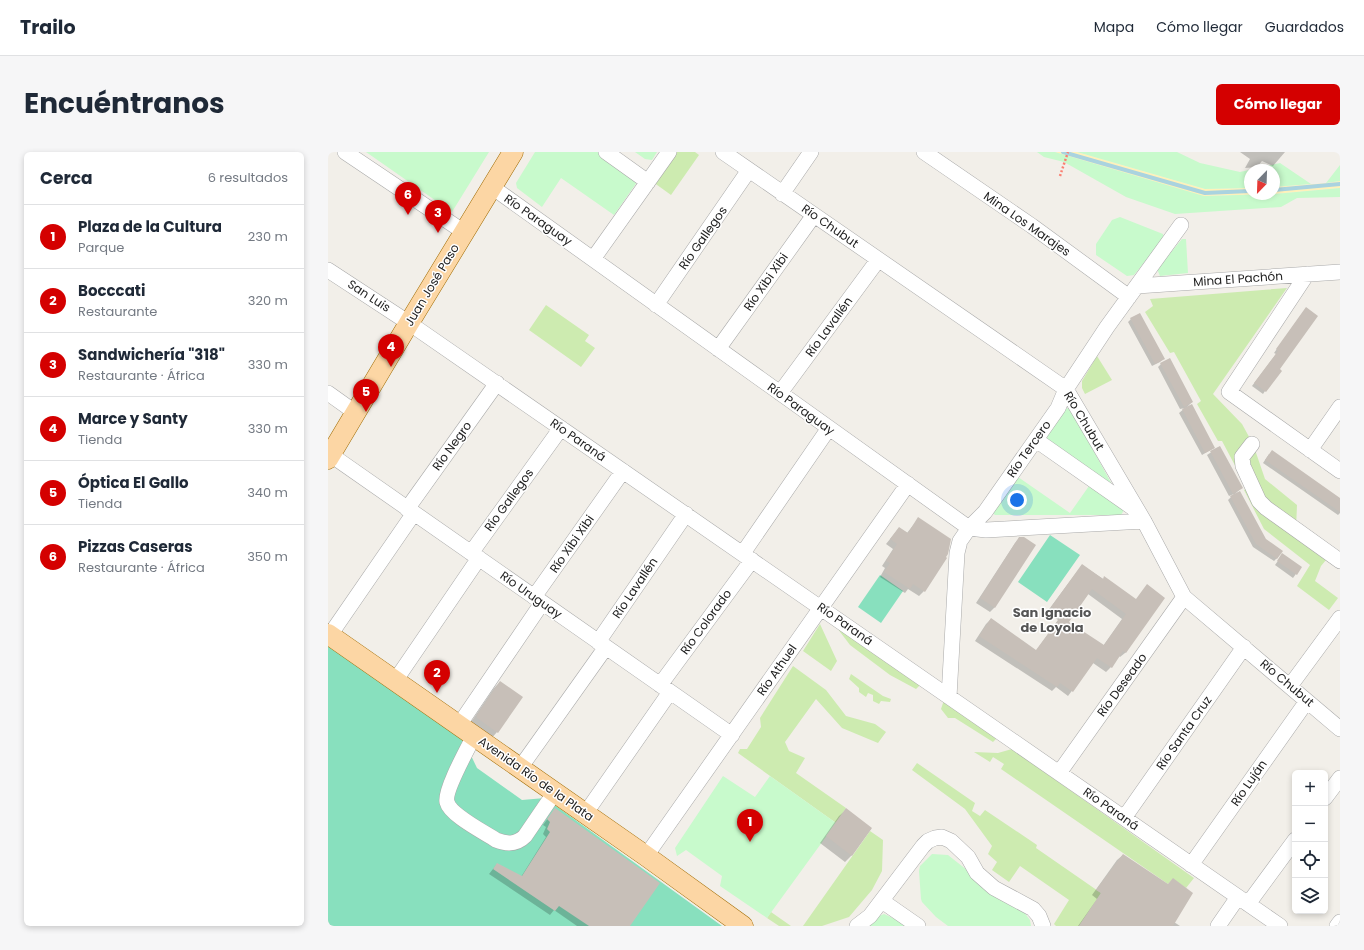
<!DOCTYPE html>
<html lang="es">
<meta charset="utf-8">
<style>
:root{--surface:#fff;--page:#f6f6f7;--text:#1f2937;--muted:#747a83;--line:#e0e1e3;--accent:#d40000}
body{margin:0;font-family:Poppins,sans-serif;background:var(--page);color:var(--text)}
.controls{position:absolute;right:12px;bottom:12px;display:grid;overflow:hidden;border-radius:6px;box-shadow:0 2px 6px #0003}
.controls button{width:36px;height:36px;display:grid;place-items:center;padding:0;border:0;border-bottom:1px solid var(--line);background:var(--surface);color:var(--text);font:20px sans-serif}
.compass{position:absolute;left:916px;top:12px;width:36px;height:36px;border-radius:50%;background:var(--surface);box-shadow:0 2px 6px #0003;rotate:203deg}
.you{position:absolute;left:689px;top:348px;width:14px;height:14px;margin:-10px;border:3px solid #fff;border-radius:50%;background:#1a73e8;box-shadow:0 0 0 6px #1a73e833}
.badge{display:grid;place-items:center;width:26px;height:26px;border-radius:50%;background:var(--accent);color:#fff;font-size:13px;font-weight:700}
.pin{position:absolute;translate:-50% -33px;filter:drop-shadow(0 1px 2px #0008)}
.pin::after{content:'';position:absolute;top:21px;width:14px;height:12px;background:inherit;clip-path:polygon(0 0,100% 0,50% 100%)}
.list{margin:0;padding:0;list-style:none}
h2{display:flex;justify-content:space-between;align-items:center;height:52px;margin:0;padding:0 16px;font-size:17px}
h2 small{font-size:13px;font-weight:400;color:var(--muted)}
.list li{display:grid;grid-template-columns:26px 1fr auto;gap:12px;align-items:center;box-sizing:border-box;height:64px;padding:0 16px;border-top:1px solid var(--line)}
.list b{display:block;font-size:15px;white-space:nowrap}
.list p{margin:0;font-size:13px;white-space:nowrap;color:var(--muted)}
.list em{font-size:13px;font-style:normal;color:var(--muted)}
.icon{flex:none;width:22px;height:22px;fill:none;stroke:currentColor;stroke-width:2;stroke-linecap:round;stroke-linejoin:round}
.map{position:relative;flex:none;width:1012px;height:774px;overflow:hidden;border-radius:6px}
header{display:flex;align-items:center;gap:24px;box-sizing:border-box;height:56px;padding:0 20px;background:var(--surface);border-bottom:1px solid var(--line)}
header strong{font-size:19px}
nav{display:flex;gap:22px;margin-inline-start:auto;font-size:14px}
.intro{display:flex;align-items:center;justify-content:space-between;box-sizing:border-box;height:96px;padding:0 24px}
h1{margin:0;font-size:28px}
.button{padding:10px 18px;border-radius:6px;background:var(--accent);color:#fff;font-size:14px;font-weight:700}
main{display:flex;gap:24px;padding:0 24px}
aside{flex:1;background:var(--surface);border-radius:6px;box-shadow:0 2px 6px #0003}
.map>svg:first-child{display:block}
</style>
<header>
<strong>Trailo</strong>
<nav><a>Mapa</a><a>Cómo llegar</a><a>Guardados</a></nav>
</header>
<div class="intro"><h1>Encuéntranos</h1><a class="button">Cómo llegar</a></div>
<main>
<aside>
<h2>Cerca<small>6 resultados</small></h2>
<ul class="list">
<li><span class="badge">1</span><div><b>Plaza de la Cultura</b><p>Parque</p></div><em>230 m</em></li>
<li><span class="badge">2</span><div><b>Bocccati</b><p>Restaurante</p></div><em>320 m</em></li>
<li><span class="badge">3</span><div><b>Sandwichería &quot;318&quot;</b><p>Restaurante · África</p></div><em>330 m</em></li>
<li><span class="badge">4</span><div><b>Marce y Santy</b><p>Tienda</p></div><em>330 m</em></li>
<li><span class="badge">5</span><div><b>Óptica El Gallo</b><p>Tienda</p></div><em>340 m</em></li>
<li><span class="badge">6</span><div><b>Pizzas Caseras</b><p>Restaurante · África</p></div><em>350 m</em></li>
</ul>
</aside>
<div class="map">
<svg width="1012" height="774" viewBox="0 0 1012 774">
<rect width="100%" height="100%" fill="#f2efe9"/>
<path fill="#cdebb0" d="M347,0H367L371,3L343,43L325,30Z
M959,136L885,242L914,272L925,292L937,327L969,353L968,377L987,395L998,408L993,414L987,429L1010,446L1001,458L969,434L982,413L936,377L916,338L919,336L894,289H890L869,252L873,249L846,200L842,201L817,160L825,154L822,147Z
M218,153L261,183L257,189L267,196L253,215L201,178Z
M769,204L784,228L757,242L754,236V229Z
M503,468L593,532L588,537L562,523L522,493Z
M492,472L509,509L503,519L475,499Z
M465,514L498,538L518,564L547,572L558,580L550,591L514,576L488,547L457,590L461,599L477,606L468,621L518,656L508,671L410,601L412,597H419L433,575L432,566Z
M523,522L555,544L563,547L562,550L553,549L551,552L545,549V543L540,541L538,545L531,540V536L521,527Z
M616,548L669,586L665,590L627,566H620L613,557Z
M684,597L866,726L858,736L845,727L840,732L673,617L676,612L665,605L662,610L646,600L670,601Z
M589,611L647,651L644,659L652,664L657,658L709,693L708,696L773,741L751,774H728L726,772L741,748L692,714L681,730L664,718L669,710L660,702L664,694L637,657L584,618Z
M542,679L555,688L554,719L544,738L521,765L494,774H475Z
M443,760L463,774H451L439,766Z"/>
<path fill="#fff1ba" d="M727,0H749L877,37L922,36V42H942L875,44Z
M1012,29V36L946,42V35L1001,31Z"/>
<path fill="#c8facc" d="M38,0H161L124,60Z
M207,0H289L314,23L286,63L233,26L214,55L189,36L188,31Z
M307,0H329L324,8L317,7Z
M709,0H727L876,44L946,42L1012,36V45L969,46L953,55L847,62L798,45L736,10L716,5Z
M749,0H849L872,11L912,20L952,11L983,32L946,35V18H922V36L877,37Z
M1012,13V29L998,31Z
M792,65L835,82L836,86L806,123L799,124L768,103V92L784,68Z
M854,87H858L860,121L832,124L829,117Z
M740,256H742L787,338L717,288L738,257Z
M690,325L742,361L761,334L796,358L793,363H667L665,361Z
M395,624L427,645L442,624L508,671L439,766L392,734L394,724L358,698L349,704L347,696Z
M604,702L620,703L644,722L693,756L702,768L703,774H620L608,765L594,750L593,747L591,719L592,714Z
M556,762L582,774H534L537,770Z"/>
<path fill="#88e0be" d="M722,383L752,403L719,450L690,430Z
M552,423L575,439L553,471L530,455Z
M0,492L136,589L149,616L194,648L217,646L394,774H0Z"/>
<path fill="#0003" fill-rule="evenodd" d="M912,0H957L945,14L934,9L929,15L917,16L922,7Z
M978,156L951,218L935,242L924,234L948,202L946,201Z
M803,167L835,207L832,210L824,214L800,170Z
M833,212L864,250L859,255L886,296L874,303L851,261L857,256L852,257L830,215Z
M891,295L913,336L907,342L949,406L946,409L925,395L900,348L906,342L901,344L879,303Z
M941,302L1012,347V361L1010,363L935,311Z
M590,367L618,406L596,439L591,444L580,437L577,441L552,425L557,416L554,414L565,397L558,392L571,376L579,381Z
M692,386L666,456L662,460L648,451L687,391Z
M952,406L973,415L965,426L947,413Z
M754,413L807,448L836,446L797,501L792,505L791,504L783,515L778,520L765,511L740,544L728,535L724,539L647,489L658,472L663,467L708,499L730,468L719,460ZM760,442L794,467L775,494L740,470Z
M172,530L169,580L163,587L143,570L166,536Z
M227,657L301,774H249L226,758L222,763L161,722L169,712L193,725L218,685L215,682L218,675L215,673Z
M518,658L543,677L523,704L517,710L492,691L511,664Z
M795,703L846,770L852,774H750L769,747L764,743L789,708Z"/>
<g fill="none" stroke-linecap="round" stroke-linejoin="round">
<path stroke="#aad3df" stroke-width="4" d="M735,0L877,41L922,39
M946,38L1012,32"/>
</g>
<path fill="#c7bfb8" fill-rule="evenodd" d="M978,155L990,164L952,217L954,219L938,240L926,231L950,199L948,197Z
M812,161L837,207L827,212L802,166Z
M842,206L865,250L856,255L832,211Z
M864,252L887,296L877,301L854,257Z
M892,294L915,336L905,342L882,299Z
M944,298L1012,346V360L937,308Z
M912,339L938,387L955,399L949,407L928,392L902,344Z
M590,365L623,387L620,402L618,405L619,406L597,440L585,432L582,437L556,420L562,411L558,409L569,392L562,387L571,375L580,381Z
M691,385H696L708,393L667,456L652,446Z
M954,401L974,415L969,423L949,409Z
M754,412L775,427L776,424L808,447L819,432L837,446L798,501L795,499L784,516L769,506L745,540L732,531L729,535L651,484L663,466L708,498L734,463L723,455ZM764,437L798,462L776,493L741,470Z
M172,529L195,545L170,581L149,566V563Z
M227,656L332,731L302,774H261L231,754L227,759L165,717L169,711L194,724L222,680L219,677L222,670L219,667Z
M518,656L544,676L524,704L498,684Z
M795,702L840,732L845,726L865,741L845,774H751L773,741L768,738Z"/>
<g fill="none" stroke-linecap="round" stroke-linejoin="round">
<g stroke="#a9a9a9" stroke-width="16">
<path id="minor" d="M17,0L136,80
M278,0L320,30
M395,0L738,237L816,369L856,445L1012,577
M596,0L704,74L801,145
M164,35L641,376L658,378L816,369
M454,42L483,0
M265,107L341,0
M0,118L81,171L952,774
M979,122L901,240L1012,319
M809,134L1012,120
M328,153L421,18
M390,197L486,63
M0,241L28,261
M452,241L550,108
M708,288L805,356
M924,292L914,305L915,314L931,349L938,356L1012,409
M982,298L1012,255
M3,303L404,583
M79,357L169,231
M143,401L233,276
M415,401L501,276
M206,445L295,319
M2,483L86,361
M270,490L358,362
M67,529L151,406
M332,533L424,408
M962,534L1012,466
M621,545L629,401L632,389L641,376L657,360L730,256L738,237L779,175L853,73
M131,573L214,451
M146,584C140,596 116,639 119,650C122,663 156,680 168,688C178,692 188,693 197,684L227,640
M192,616L278,495
M731,621L856,445
M997,646L1012,626
M257,662L342,540
M796,666L916,495
M318,704L580,332
M863,713L979,549
M554,749L590,774
M920,752L967,688
M529,774L542,764L595,694L600,689L607,686L614,685L623,689L640,705L649,721L666,736L705,757L711,764L715,774
M890,774L910,745
M1009,774L1012,770"/>
</g>
<g stroke="#a06b00" stroke-width="21">
<path id="major" d="M0,307L81,171L185,0
M0,482L318,704L415,774"/>
</g>
<path stroke="#fa8072" stroke-width="2.5" stroke-dasharray="2 2" stroke-linecap="butt" d="M732,24L740,0"/>
<use href="#minor" stroke="#fff" stroke-width="15"/>
<use href="#major" stroke="#fcd6a4" stroke-width="20"/>
</g>
<g text-anchor="middle" stroke-width="3" stroke-linejoin="round" paint-order="stroke">
<g font-size="12" fill="#222" stroke="#fff">
<text transform="translate(210 68) rotate(35)" y="4">Río Paraguay</text>
<text transform="translate(699 72) rotate(35)" y="4">Mina Los Marajes</text>
<text transform="translate(502 74) rotate(35)" y="4">Río Chubut</text>
<text transform="translate(375 86) rotate(-55)" y="4">Río Gallegos</text>
<text transform="translate(910 127) rotate(-4)" y="4">Mina El Pachón</text>
<text transform="translate(438 130) rotate(-55)" y="4">Río Xibi Xibi</text>
<text transform="translate(104 133) rotate(-59)" y="4">Juan José Paso</text>
<text transform="translate(41 144) rotate(33)" y="4">San Luis</text>
<text transform="translate(501 175) rotate(-54)" y="4">Río Lavallén</text>
<text transform="translate(473 257) rotate(36)" y="4">Río Paraguay</text>
<text transform="translate(756 269) rotate(59)" y="4">Río Chubut</text>
<text transform="translate(250 288) rotate(35)" y="4">Río Paraná</text>
<text transform="translate(124 294) rotate(-54)" y="4">Río Negro</text>
<text transform="translate(701 297) rotate(-55)" y="4">Río Tercero</text>
<text transform="translate(181 348) rotate(-54)" y="4">Río Gallegos</text>
<text transform="translate(244 392) rotate(-55)" y="4">Río Xibi Xibi</text>
<text transform="translate(307 436) rotate(-56)" y="4">Río Lavallén</text>
<text transform="translate(203 443) rotate(35)" y="4">Río Uruguay</text>
<text transform="translate(378 470) rotate(-54)" y="4">Río Colorado</text>
<text transform="translate(517 472) rotate(35)" y="4">Río Paraná</text>
<text transform="translate(449 518) rotate(-55)" y="4">Río Athuel</text>
<text transform="translate(959 531) rotate(40)" y="4">Río Chubut</text>
<text transform="translate(794 533) rotate(-54)" y="4">Río Deseado</text>
<text transform="translate(856 581) rotate(-55)" y="4">Río Santa Cruz</text>
<text transform="translate(208 627) rotate(35)" y="4">Avenida Río de la Plata</text>
<text transform="translate(921 631) rotate(-55)" y="4">Río Luján</text>
<text transform="translate(783 657) rotate(35)" y="4">Río Paraná</text>
</g>
<g font-size="13" font-weight="bold" fill="#555" stroke="#fff">
<text x="724" y="465">San Ignacio<tspan x="724" dy="15">de Loyola</tspan></text>
</g>
</g>
</svg>
<div class="controls">
<button>+</button>
<button>−</button>
<button><svg class="icon" aria-label="locate" viewBox="0 0 24 24"><circle cx="12" cy="12" r="6"/><path d="M12 2v4M12 18v4M2 12h4M18 12h4"/></svg></button>
<button><svg class="icon" aria-label="layers" viewBox="0 0 24 24"><path d="M12 4l9 5-9 5-9-5zM3 14l9 5 9-5"/></svg></button>
</div>
<svg class="compass" viewBox="-18 -18 36 36"><path d="M0-13l5 13h-10z" fill="#e53935"/><path d="M0 13l5-13h-10z" fill="#747a83"/></svg>
<div class="you"></div>
<div class="pin badge" style="left:422px;top:690px">1</div>
<div class="pin badge" style="left:109px;top:541px">2</div>
<div class="pin badge" style="left:110px;top:81px">3</div>
<div class="pin badge" style="left:63px;top:215px">4</div>
<div class="pin badge" style="left:38px;top:260px">5</div>
<div class="pin badge" style="left:80px;top:63px">6</div>
</div>
</main>
